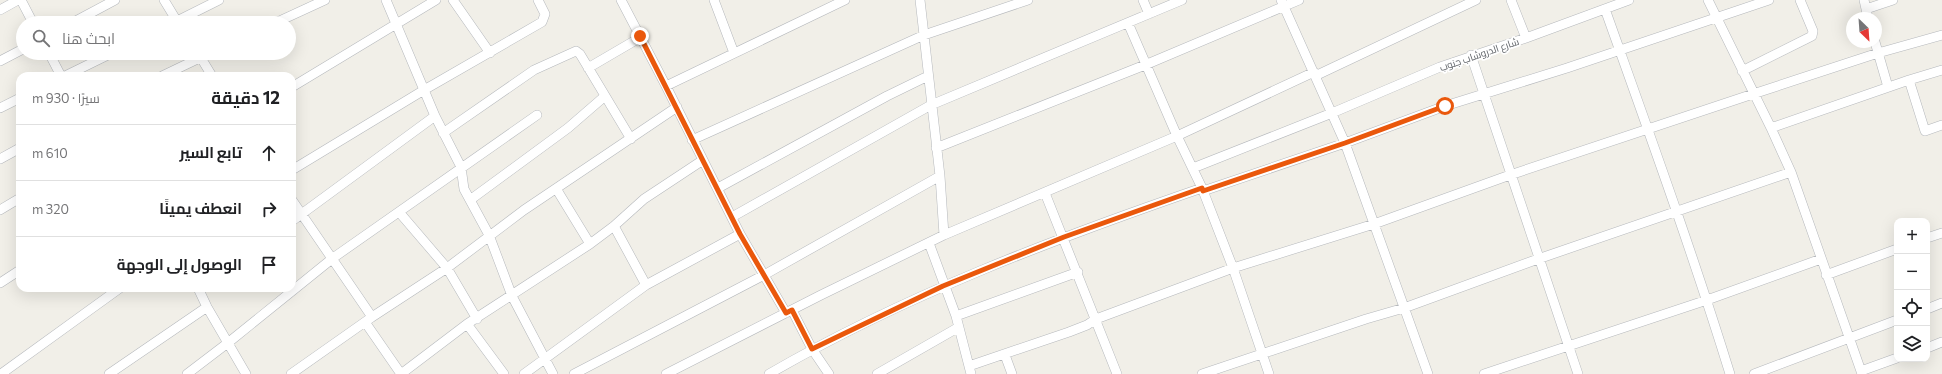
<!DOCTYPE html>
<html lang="ar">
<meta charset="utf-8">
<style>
:root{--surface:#fff;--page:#f6f6f6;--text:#202124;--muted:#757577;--line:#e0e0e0}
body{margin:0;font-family:Commissioner,Cairo,sans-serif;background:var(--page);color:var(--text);direction:rtl}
.controls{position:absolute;right:12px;bottom:12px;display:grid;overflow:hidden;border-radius:8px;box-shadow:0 4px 16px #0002}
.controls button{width:36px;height:36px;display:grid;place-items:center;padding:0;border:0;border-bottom:1px solid var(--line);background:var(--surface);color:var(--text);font:20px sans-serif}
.compass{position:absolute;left:1846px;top:12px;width:36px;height:36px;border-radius:50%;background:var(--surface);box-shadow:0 4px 16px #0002;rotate:155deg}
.stop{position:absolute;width:12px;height:12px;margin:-9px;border:3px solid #ea580c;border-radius:50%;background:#fff}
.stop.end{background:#ea580c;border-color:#fff;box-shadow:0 1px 4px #0008}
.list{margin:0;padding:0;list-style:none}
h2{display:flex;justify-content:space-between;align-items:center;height:52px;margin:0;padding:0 16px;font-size:17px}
h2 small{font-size:13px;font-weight:400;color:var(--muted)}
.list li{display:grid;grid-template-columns:26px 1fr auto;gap:12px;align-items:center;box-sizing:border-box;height:56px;padding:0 16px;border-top:1px solid var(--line)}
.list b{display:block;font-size:15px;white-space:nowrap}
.list em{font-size:13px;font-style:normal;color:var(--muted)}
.icon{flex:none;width:22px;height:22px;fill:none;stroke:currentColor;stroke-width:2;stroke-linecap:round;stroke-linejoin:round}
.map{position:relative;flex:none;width:1942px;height:374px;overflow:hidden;direction:ltr}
.search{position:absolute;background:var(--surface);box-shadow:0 4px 16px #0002;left:16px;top:16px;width:280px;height:44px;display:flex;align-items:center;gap:10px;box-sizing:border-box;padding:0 14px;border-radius:22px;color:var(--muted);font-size:15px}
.panel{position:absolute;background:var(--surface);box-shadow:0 4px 16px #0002;left:16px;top:72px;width:280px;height:220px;border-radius:12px;direction:rtl}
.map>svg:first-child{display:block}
</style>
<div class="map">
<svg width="1942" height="374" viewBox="0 0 1942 374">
<rect width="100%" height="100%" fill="#f1efe8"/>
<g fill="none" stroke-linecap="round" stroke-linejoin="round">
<g stroke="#b5b8bc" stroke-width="10">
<path id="minor" d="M21,0L33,23
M164,0L178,23
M386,0L435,116L461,167L464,189L489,235L512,296L553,374
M453,0L490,53
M621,0L666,86L845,0
M714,0L734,53
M920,0L940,176L944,235
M1143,0L1149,14
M1281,0L1345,143L1428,374
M1511,0L1526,38
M1708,0L1771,128L1791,172L1862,374
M1864,0L1868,18
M1605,9C1648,130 1692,251 1730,374
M1866,9L1893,0
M0,10L18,0
M72,23L115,0
M173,23L219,0
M275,23L325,0
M1128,23L1177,136L1202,188L1233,268L1269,374
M1875,42L1888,87
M49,53L61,76
M198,53L212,76
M1471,55L1578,374
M0,61L23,49
M588,68L641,37
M1742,71L1812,36L1813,31L1800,0
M65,76L112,53
M162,76L210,53
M1315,76L1476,0
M1909,80L1925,131L1942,125
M666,86L740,234L786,313
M292,87L436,0
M0,108L20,98
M1771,128L1909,80L1942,70
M443,133L534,70L576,51L580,54L631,139
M692,140L924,35L1028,0
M936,148L1145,65L1299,0
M0,159L20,148
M1193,168L1332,113L1440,67L1526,38L1629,0
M292,170L424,90L542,22L545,14L538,0
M718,188L887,96L928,76
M557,190L590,244
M1203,191L1345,143L1445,106L1567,68L1769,0
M1045,193L1117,374
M292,200L372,317
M470,200L568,128L605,96
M0,210L20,198
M399,212L447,268L477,319
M732,217L931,105L1182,0
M292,221L435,116
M614,226L646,285
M1927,238L1942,233
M929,243L956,316L971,374
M1826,275L1897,249
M0,283L20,270
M198,288L207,307L246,374
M1927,309L1942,303
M792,310L812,349L829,374
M956,316L1078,272
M365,322L401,374
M467,324L504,374
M1927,348L1942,342
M1005,355L1012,374
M969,366L1069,332L1087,325L1096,319L1233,268L1374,224L1510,175L1753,94L1878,53L1942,35
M1861,371L1897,358
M1,374L120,288
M109,374L207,307
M187,374L229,342L333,258L537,115
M291,374L372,317L447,268L524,210L677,107
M401,374L467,324L590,244L614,226L644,199L703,160
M524,374L646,285L740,234
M574,374L764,275L940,176
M666,374L821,295L944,235L1177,136L1314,72
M769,374C905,295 1054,239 1202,188
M877,374L959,327
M1202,374L1366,319L1404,308L1538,259L1791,172
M1484,374L1707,300L1821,259
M1754,374L1897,320"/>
</g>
<use href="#minor" stroke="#fff" stroke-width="9"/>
</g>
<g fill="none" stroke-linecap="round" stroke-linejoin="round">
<path stroke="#ea580c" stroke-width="5" d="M640,36L740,234L786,313L792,310L812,349L943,286L1064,237L1202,188L1203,191L1345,143L1445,106"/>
</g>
<g text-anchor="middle" stroke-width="3.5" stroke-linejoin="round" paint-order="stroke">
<g font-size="10" fill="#5f6368" stroke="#fff">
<text transform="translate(1479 54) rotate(-19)" y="4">شارع الدروشاب جنوب</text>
</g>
</g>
</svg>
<div class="controls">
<button>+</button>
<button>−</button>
<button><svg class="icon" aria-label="locate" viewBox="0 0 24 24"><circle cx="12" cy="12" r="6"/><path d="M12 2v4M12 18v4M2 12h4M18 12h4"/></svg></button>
<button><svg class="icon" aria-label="layers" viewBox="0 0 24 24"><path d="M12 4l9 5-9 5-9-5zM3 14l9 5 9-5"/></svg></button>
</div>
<svg class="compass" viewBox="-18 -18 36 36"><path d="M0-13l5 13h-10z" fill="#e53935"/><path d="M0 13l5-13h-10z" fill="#757577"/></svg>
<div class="stop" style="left:1445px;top:106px"></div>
<div class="stop end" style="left:640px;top:36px"></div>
<div class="search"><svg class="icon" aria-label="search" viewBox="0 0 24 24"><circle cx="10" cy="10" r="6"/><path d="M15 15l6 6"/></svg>ابحث هنا</div>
<section class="panel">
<h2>12 دقيقة<small>سيرًا · 930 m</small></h2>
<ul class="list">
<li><svg class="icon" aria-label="ahead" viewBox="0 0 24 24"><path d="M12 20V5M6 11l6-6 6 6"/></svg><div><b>تابع السير</b></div><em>610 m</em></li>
<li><svg class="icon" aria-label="right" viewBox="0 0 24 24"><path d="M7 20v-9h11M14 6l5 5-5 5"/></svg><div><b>انعطف يمينًا</b></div><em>320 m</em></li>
<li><svg class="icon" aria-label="arrive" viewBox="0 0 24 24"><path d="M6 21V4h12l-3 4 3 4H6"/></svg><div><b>الوصول إلى الوجهة</b></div></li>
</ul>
</section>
</div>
